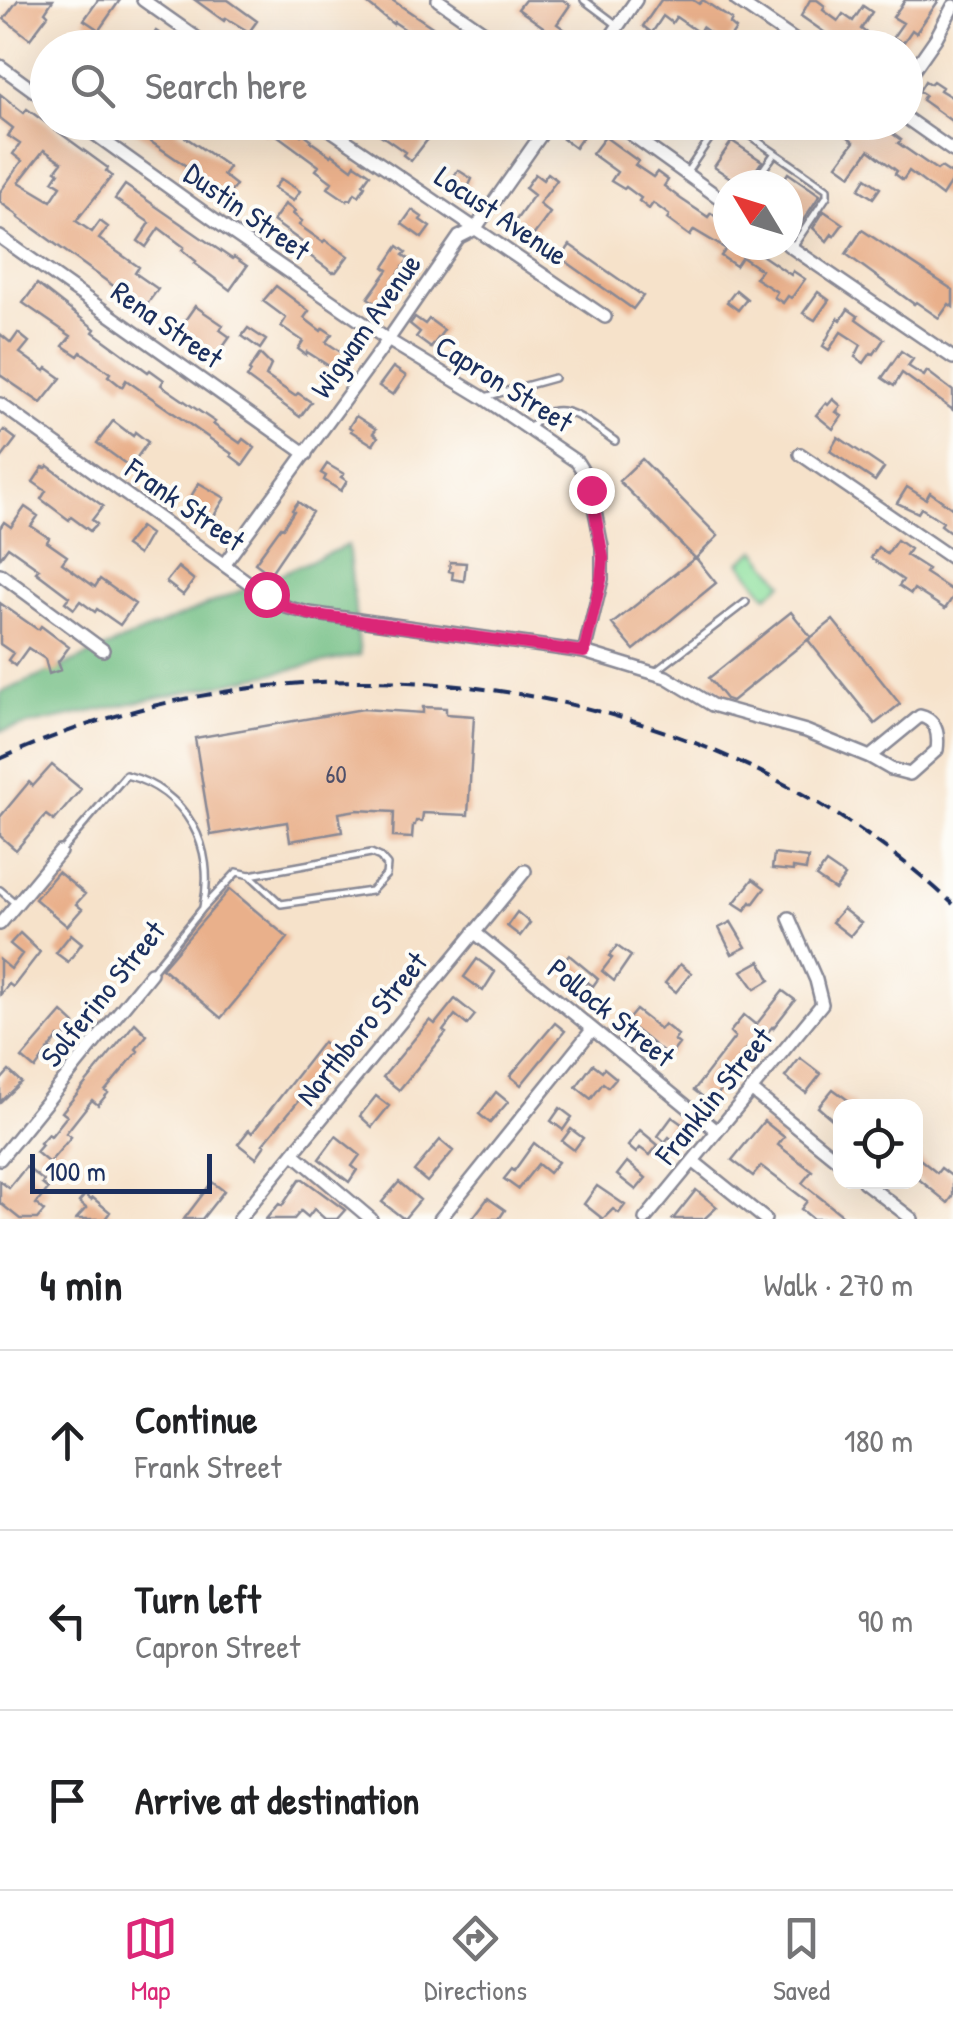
<!DOCTYPE html>
<meta charset="utf-8">
<style>
:root{--surface:#fff;--page:#f2f2f2;--text:#202124;--muted:#757577;--line:#e0e0e0;--accent:#db2777}
body{margin:0;font-family:"Patrick Hand",sans-serif;background:var(--page);color:var(--text)}
.controls{position:absolute;right:30px;bottom:30px;display:grid;overflow:hidden;border-radius:20px;box-shadow:0 10px 40px #0002}
.controls button{width:90px;height:90px;display:grid;place-items:center;padding:0;border:0;border-bottom:2px solid var(--line);background:var(--surface);color:var(--text);font:50px sans-serif}
.compass{position:absolute;left:713px;top:170px;width:90px;height:90px;border-radius:50%;background:var(--surface);box-shadow:0 10px 40px #0002;rotate:308deg}
.scale{position:absolute;left:30px;bottom:25px;width:182px;box-sizing:border-box;padding-left:10px;border:5px solid #1b2f5e;border-top:0;font-size:28px;line-height:35px;white-space:nowrap;color:#1b2f5e;-webkit-text-stroke:8px #fdfcf7;paint-order:stroke}
.stop{position:absolute;width:30px;height:30px;margin:-22px;border:8px solid #db2777;border-radius:50%;background:#fff}
.stop.end{background:#db2777;border-color:#fff;box-shadow:0 2px 10px #0008}
.list{margin:0;padding:0;list-style:none}
h2{display:flex;justify-content:space-between;align-items:center;height:130px;margin:0;padding:0 40px;font-size:42px}
h2 small{font-size:32px;font-weight:400;color:var(--muted)}
.list li{display:grid;grid-template-columns:65px 1fr auto;gap:30px;align-items:center;box-sizing:border-box;height:180px;padding:0 40px;border-top:2px solid var(--line)}
.list b{display:block;font-size:38px;white-space:nowrap}
.list p{margin:0;font-size:32px;white-space:nowrap;color:var(--muted)}
.list em{font-size:32px;font-style:normal;color:var(--muted)}
.icon{flex:none;width:55px;height:55px;fill:none;stroke:currentColor;stroke-width:2;stroke-linecap:round;stroke-linejoin:round}
.map{position:relative;flex:none;width:953px;height:1219px;overflow:hidden}
.search{position:absolute;background:var(--surface);box-shadow:0 10px 40px #0002;left:30px;right:30px;top:30px;height:110px;display:flex;align-items:center;gap:25px;box-sizing:border-box;padding:0 35px;border-radius:55px;color:var(--muted);font-size:38px}
.sheet{height:670px;background:var(--surface)}
nav{display:flex;justify-content:space-around;align-items:center;box-sizing:border-box;height:140px;border-top:2px solid var(--line);background:var(--surface);font-size:28px;color:var(--muted)}
nav a{display:grid;justify-items:center;gap:5px}
nav .on{color:var(--accent)}
.map>svg:first-child{display:block}
</style>
<div class="map">
<svg width="953" height="1219" viewBox="0 0 953 1219">
<rect width="100%" height="100%" fill="#fdfcf7"/>
<filter id="ink" filterUnits="userSpaceOnUse"><feTurbulence type="fractalNoise" baseFrequency=".01" numOctaves="2"/><feDisplacementMap in="SourceGraphic" scale="20" xChannelSelector="R" yChannelSelector="G"/><feConvolveMatrix kernelMatrix="1 2 1 2 8 2 1 2 1" color-interpolation-filters="sRGB"/></filter>
<filter id="wash" filterUnits="userSpaceOnUse"><feTurbulence type="fractalNoise" baseFrequency=".0048" numOctaves="4" result="noise"/><feDisplacementMap in="SourceGraphic" scale="40" xChannelSelector="R" yChannelSelector="G"/><feGaussianBlur stdDeviation="2.25" result="paint"/><feColorMatrix in="noise" values="0 0 0 0 0 0 0 0 0 0 0 0 0 0 0 0 0 1.4 0 .05"/><feComposite in="paint" operator="in"/></filter>
<g filter="url(#wash)">
<rect width="100%" height="100%" fill="#f6e2ca"/>
<path fill="#91e1a0" stroke="#56887f" stroke-width="2.5" d="M756,550L783,583L767,596L740,562Z"/>
<path fill="#74bf86" stroke="#487772" stroke-width="2.5" d="M348,545L360,655L0,731V693Z"/>
<g id="blocks">
<path fill="#e9b08b" fill-rule="evenodd" d="M18,0H53L45,12L48,15L30,39L4,19Z
M98,0H120L99,30L84,20Z
M195,0H228L257,21L249,32L226,18L224,21Z
M363,0H392L434,28L424,42L394,22L393,24Z
M525,0H563L570,5L557,24L579,40L573,48H551L542,42L549,31L518,9Z
M661,0H693L699,4L703,0L732,20L730,24L736,29L726,44L702,27L699,33L676,17L672,23L663,16L652,33L643,26Z
M810,0H817L825,6L823,10L838,21L843,14L853,21L863,6L872,12L861,29L876,40L871,48H847L801,16Z
M905,0H939L916,33L912,30L903,43L893,37L903,23L893,17Z
M156,31L181,48H146Z
M925,81L930,84L933,81L942,87L940,90L953,98V122L922,100L925,95L919,91Z
M0,94L24,113L27,109L108,168L106,171L112,176L76,221L92,232L100,221L108,227L99,239L139,267L135,273L158,289L144,308L18,217L19,216L0,202V192L22,161L13,154L20,144L8,136L13,128L0,118ZM44,150L62,162L56,170L59,172L53,181L61,186L51,201L19,182Z
M122,122H169L177,128L175,130L229,167L223,175L236,185L228,196L205,182L204,184L189,173L192,170Z
M249,122H286L301,135L303,133L311,139L310,141L331,156L332,154L352,169L355,164L370,174L363,184L365,186L359,196L355,193L351,200L348,199L347,201L328,188L332,182L316,170L319,166L270,130L267,135Z
M362,122H393L409,134L416,125L429,134L426,137L428,139L411,161L403,155L405,152Z
M571,122H580L589,128L575,148L563,139L566,135L564,134Z
M831,122H877L901,140L898,143L937,170L941,167L953,175V179L942,196L909,171L903,180L895,174L897,171L869,150L851,175L837,165L854,142Z
M605,137L638,161L635,165L653,177L657,172L668,180L664,186L681,199L708,217L711,213L728,226V245H747L791,275L793,271L805,279L793,296L791,298L788,296L783,303L774,297L777,292L755,278L761,270L742,257L736,266L721,256L726,249L694,230L690,236L667,219L669,215L653,203L649,209L639,201L641,198L626,187L624,189L611,181L617,172L592,154Z
M732,141L762,161L746,185H741L714,167Z
M458,170L472,179L465,194L449,184Z
M548,173L557,180L539,204L550,213L530,240L511,227L534,195L525,188L535,174L543,180Z
M788,173L820,195L802,222L788,209V185H780Z
M866,178L880,188L873,198L859,189Z
M281,179L300,191L293,201L274,188Z
M125,185L232,259L234,257L247,266L230,290L194,263L196,261L182,250L184,247L159,228L146,247L138,241L150,223L115,199Z
M285,204L295,211L293,214L302,221L299,225L323,242L325,240L348,256L336,272H332L302,250L306,245L273,221Z
M412,210L422,217L420,220L430,227L422,238L402,224Z
M824,211L843,224L834,236L832,234L827,241L813,228Z
M862,230L953,290V307L949,304L939,318L916,302L914,304L846,254Z
M570,245L643,296L633,309L561,258Z
M398,246L406,252L403,255L409,259L389,286L395,291L383,308L381,307L368,298L388,270L384,267Z
M37,284L95,329L93,332L148,372L150,370L164,380L161,385L215,422L213,424L240,443L243,439L255,448L243,465L231,456L232,454L126,380L122,387L108,376L110,373L81,352L78,356L63,346L71,336L23,303Z
M276,286L309,311L304,318L321,331L323,328L332,334L326,342L348,357L339,369L337,368L335,370L315,357L307,352L306,355L298,349L303,341L281,326L286,318L263,301Z
M736,290L747,299L738,310L727,302Z
M818,292L829,300L815,320L803,313Z
M195,306L223,325L220,330L230,337L216,357L179,329Z
M848,309L858,316L856,319L884,339L874,354L871,353L864,363L855,357L861,345L841,332L829,350L823,346L838,318L841,320Z
M415,317L425,324L429,319L444,330L431,348L416,337L420,332L410,324Z
M248,328L266,340L260,349L242,336Z
M18,333L29,342L20,353L45,371L47,368L61,378L41,403L0,375V334L11,343Z
M901,351L913,359L908,366L924,376L927,371L953,391V410L902,373L894,386L882,378Z
M260,354L271,365L266,376L295,396L298,393L311,402L300,417L247,378L251,372L249,370Z
M393,367L406,376L393,395L379,386Z
M833,399L841,406L836,412L842,416L833,429L816,415L826,403L828,405Z
M356,416L376,429L373,433L378,437L373,445L351,431L352,429L349,427Z
M113,421L133,436L135,432L148,442L130,467L97,443Z
M4,430L16,439L0,460V435Z
M838,437L884,468L875,481L830,451Z
M642,459L718,536L696,558L716,583L634,650L612,624L695,558L619,481Z
M327,464L344,474L341,477L347,481L341,491L324,480L326,476L321,473Z
M48,466L103,506L92,520L97,524L90,531L71,517L69,520L41,499L46,491L33,482L43,467L46,468Z
M199,483L225,498L212,519L187,503Z
M907,487L926,499L930,492L953,509V534L941,525L943,522L921,508L918,513L897,503Z
M298,502L312,512L270,574L255,563L281,527L283,528L294,511L292,510Z
M25,507L38,516L31,526L49,538L47,542L67,556L62,563L95,587L100,579L135,604L120,625L97,609L95,612L80,601L74,609L65,602L69,597L36,572L39,569L8,547L0,558V528L4,522L11,527Z
M140,527L150,534L138,555L125,546Z
M897,540L910,549L906,555L928,569L925,573L953,591V597L945,609L914,589L911,594L899,586L903,580L871,558L878,547L887,554Z
M450,562L466,563L464,581L452,579L453,572L449,571Z
M178,567L194,580L183,595L166,582Z
M0,603L37,629H39L41,626L69,647L58,662L61,670L49,674L45,659L28,648L15,666L8,660L13,653L0,644Z
M791,612L811,637L732,701L726,699L709,678Z
M833,620L900,704L875,724L808,640Z
M423,707L446,708V714L474,716L468,815L423,813L422,821H416L415,825H413L412,838L393,837L394,812L357,810L339,813L342,832L290,841L287,822L211,835L195,738L363,709L423,713Z
M52,765L81,789L54,821L46,815L16,850L0,836V817L29,782L33,786Z
M774,854L808,858L806,870L793,868V871L772,869Z
M826,863L845,876L835,890L816,877Z
M58,872L85,894L76,904L82,909L67,926L35,899Z
M753,879L765,888L753,904L751,902L745,910L734,903Z
M230,889L288,938L221,1018L162,968Z
M843,909L861,923L850,936L832,922Z
M517,912L530,923L520,936L507,926Z
M731,922L746,947L732,954L719,928Z
M20,933L40,952L13,987L9,984L0,995V960L11,969L22,954L10,944Z
M71,934L82,943L68,962L56,953Z
M617,946L631,956L614,981L602,971L612,958L609,956Z
M569,955L598,979L593,986L587,982L582,988L558,969Z
M477,959L495,972L483,991L464,977Z
M760,961L770,980L755,989L742,971Z
M680,964L691,973L676,992L665,983Z
M783,991L795,1000L773,1028L772,1027L754,1048L750,1045L717,1087L721,1090L711,1103L694,1090L735,1037L730,1032L744,1015L756,1025Z
M455,999L475,1015L467,1025L455,1015L443,1031L446,1033L399,1090L383,1077L430,1020L435,1024Z
M636,1010L660,1029L664,1024L678,1035L674,1040L679,1044L669,1057L626,1022Z
M62,1012L75,1024L62,1040L58,1037L35,1069L22,1058Z
M135,1023L147,1035L136,1049L138,1051L105,1091L108,1093L98,1105L92,1100L66,1133L71,1137L49,1163L36,1152L42,1145L40,1143L48,1134L51,1136L67,1116L62,1112Z
M555,1023L565,1031L521,1085L510,1076Z
M323,1042L337,1054L263,1144L265,1145L256,1158L238,1144L249,1130L252,1133Z
M800,1058L821,1074L806,1093L785,1077Z
M593,1064L602,1071L604,1068L616,1078L608,1087L603,1083L591,1099L576,1087Z
M9,1071L21,1082L0,1102V1081Z
M833,1089L856,1106H840V1126L818,1107Z
M496,1092L508,1102L490,1123L479,1114Z
M376,1096L389,1106L372,1127L360,1116Z
M560,1108L572,1117L563,1130L551,1121Z
M672,1117L686,1127L675,1142L669,1137L665,1142L658,1136Z
M764,1121L784,1137L778,1145L812,1171L802,1183L847,1219H813L801,1209L807,1201L761,1166L753,1176L732,1160Z
M571,1129L583,1138L574,1150L562,1141Z
M640,1130L658,1145L650,1155L640,1148L636,1153L628,1146Z
M336,1136L360,1155L352,1166L357,1170L349,1182L319,1159Z
M440,1140L453,1151L427,1182L414,1171Z
M534,1143L558,1162L549,1173L538,1164L518,1189L504,1179L512,1169L514,1171Z
M916,1156L937,1173L941,1168L953,1177V1196L948,1203L916,1177Z
M627,1162L646,1178L636,1190L617,1175Z
M26,1167L44,1181L42,1184L48,1189L36,1204L44,1211L37,1219H20L0,1203V1181L9,1188Z
M300,1179H303L345,1210L337,1219H325L314,1209L308,1217L301,1211L294,1219H266L279,1204L282,1206Z
M212,1182L224,1191L202,1219H184Z
M399,1182L420,1200L404,1219L382,1202Z
M597,1186L625,1205L619,1213L613,1209L603,1219L584,1204Z
M696,1190L717,1207L704,1219H673Z
M85,1195L91,1200L93,1198L110,1212L105,1219H76L86,1208L79,1202Z
M488,1198L505,1210L499,1219H472Z"/>
</g>
</g>
<g filter="url(#ink)">
<use href="#blocks" fill-opacity="0" stroke="#888894" stroke-width="2.5"/>
<g fill="none" stroke-linecap="round" stroke-linejoin="round">
<g stroke="#888894" stroke-width="10">
<path id="lane" d="M584,0L616,24
M687,172L719,125L739,128L827,189V196L794,245
M752,185L775,153
M485,397L554,378
M531,428C555,390 590,424 615,441
M656,671L746,602
M62,850L126,775C186,790 217,848 203,907
M0,890L14,902
M153,970L203,908L237,872L250,875L371,853L380,857L387,865L386,875L371,891L281,904L250,875"/>
</g>
<g stroke="#888894" stroke-width="16">
<path id="street" d="M143,0L211,48
M438,0L507,48
M736,0L806,48
M603,48L636,0
M0,66L48,101
M906,81L936,38L953,6
M906,118L953,151
M78,122L224,227L388,340L482,397L577,462L589,481L602,547V579L584,652
M319,122L605,317
M614,122L728,204
M0,237L306,454
M788,245L953,358
M0,404L270,598L289,608L309,613L584,652L666,677L712,705L806,731L870,757L891,769L910,774L937,750C939,735 937,720 920,716L870,757
M800,454L953,559
M225,563L388,340L459,237L475,229L550,122
M0,574L103,650
M0,924L60,852
M474,932L717,1131
M751,1090L840,1162
M293,1153L371,1219
M0,1159L151,973
M693,1161L765,1219
M864,1182L912,1219
M239,1219L525,871
M440,1219L592,1030
M645,1219L822,1004L816,980L789,918"/>
</g>
<use href="#lane" stroke="#fff" stroke-width="5"/>
<use href="#street" stroke="#fff" stroke-width="11"/>
<path stroke="#1b2f5e" stroke-width="4" stroke-dasharray="15 8" stroke-linecap="butt" d="M0,759C309,617 703,671 953,904"/>
</g>
</g>
<g fill="none" stroke-linecap="round" stroke-linejoin="round" filter="url(#ink)">
<path stroke="#db2777" stroke-width="12" d="M266,594L289,608L309,614L584,652L601,580L603,558L591,490"/>
</g>
<g text-anchor="middle" stroke-width="8" stroke-linejoin="round" paint-order="stroke">
<g font-size="25" fill="#4e4f69">
<text x="336" y="783">60</text>
</g>
<g font-size="30" fill="#1b2f5e" stroke="#fdfcf7">
<text transform="translate(247 212) rotate(35)" y="10">Dustin Street</text>
<text transform="translate(501 216) rotate(34)" y="10">Locust Avenue</text>
<text transform="translate(167 325) rotate(35)" y="10">Rena Street</text>
<text transform="translate(366 326) rotate(-55)" y="10">Wigwam Avenue</text>
<text transform="translate(504 384) rotate(32)" y="10">Capron Street</text>
<text transform="translate(185 505) rotate(35)" y="10">Frank Street</text>
<text transform="translate(103 994) rotate(-51)" y="10">Solferino Street</text>
<text transform="translate(611 1013) rotate(39)" y="10">Pollock Street</text>
<text transform="translate(362 1029) rotate(-51)" y="10">Northboro Street</text>
<text transform="translate(714 1096) rotate(-51)" y="10">Franklin Street</text>
</g>
</g>
</svg>
<div class="controls">
<button><svg class="icon" aria-label="locate" viewBox="0 0 24 24"><circle cx="12" cy="12" r="6"/><path d="M12 2v4M12 18v4M2 12h4M18 12h4"/></svg></button>
</div>
<svg class="compass" viewBox="-18 -18 36 36"><path d="M0-13l5 13h-10z" fill="#e53935"/><path d="M0 13l5-13h-10z" fill="#757577"/></svg>
<div class="scale">100 m</div>
<div class="stop" style="left:266px;top:594px"></div>
<div class="stop end" style="left:591px;top:490px"></div>
<div class="search"><svg class="icon" aria-label="search" viewBox="0 0 24 24"><circle cx="10" cy="10" r="6"/><path d="M15 15l6 6"/></svg>Search here</div>
</div>
<section class="sheet">
<h2>4 min<small>Walk · 270 m</small></h2>
<ul class="list">
<li><svg class="icon" aria-label="ahead" viewBox="0 0 24 24"><path d="M12 20V5M6 11l6-6 6 6"/></svg><div><b>Continue</b><p>Frank Street</p></div><em>180 m</em></li>
<li><svg class="icon" aria-label="left" viewBox="0 0 24 24"><path d="M17 20v-9H6M10 6l-5 5 5 5"/></svg><div><b>Turn left</b><p>Capron Street</p></div><em>90 m</em></li>
<li><svg class="icon" aria-label="arrive" viewBox="0 0 24 24"><path d="M6 21V4h12l-3 4 3 4H6"/></svg><div><b>Arrive at destination</b></div></li>
</ul>
</section>
<nav>
<a class="on"><svg class="icon" aria-label="map" viewBox="0 0 24 24"><path d="M3 6l6-2 6 2 6-2v14l-6 2-6-2-6 2zM9 4v14M15 6v14"/></svg>Map</a>
<a><svg class="icon" aria-label="directions" viewBox="0 0 24 24"><path d="M12 3l9 9-9 9-9-9zM9 14v-3h6M13 9l2 2-2 2"/></svg>Directions</a>
<a><svg class="icon" aria-label="saved" viewBox="0 0 24 24"><path d="M7 4h10v16l-5-4-5 4z"/></svg>Saved</a>
</nav>
